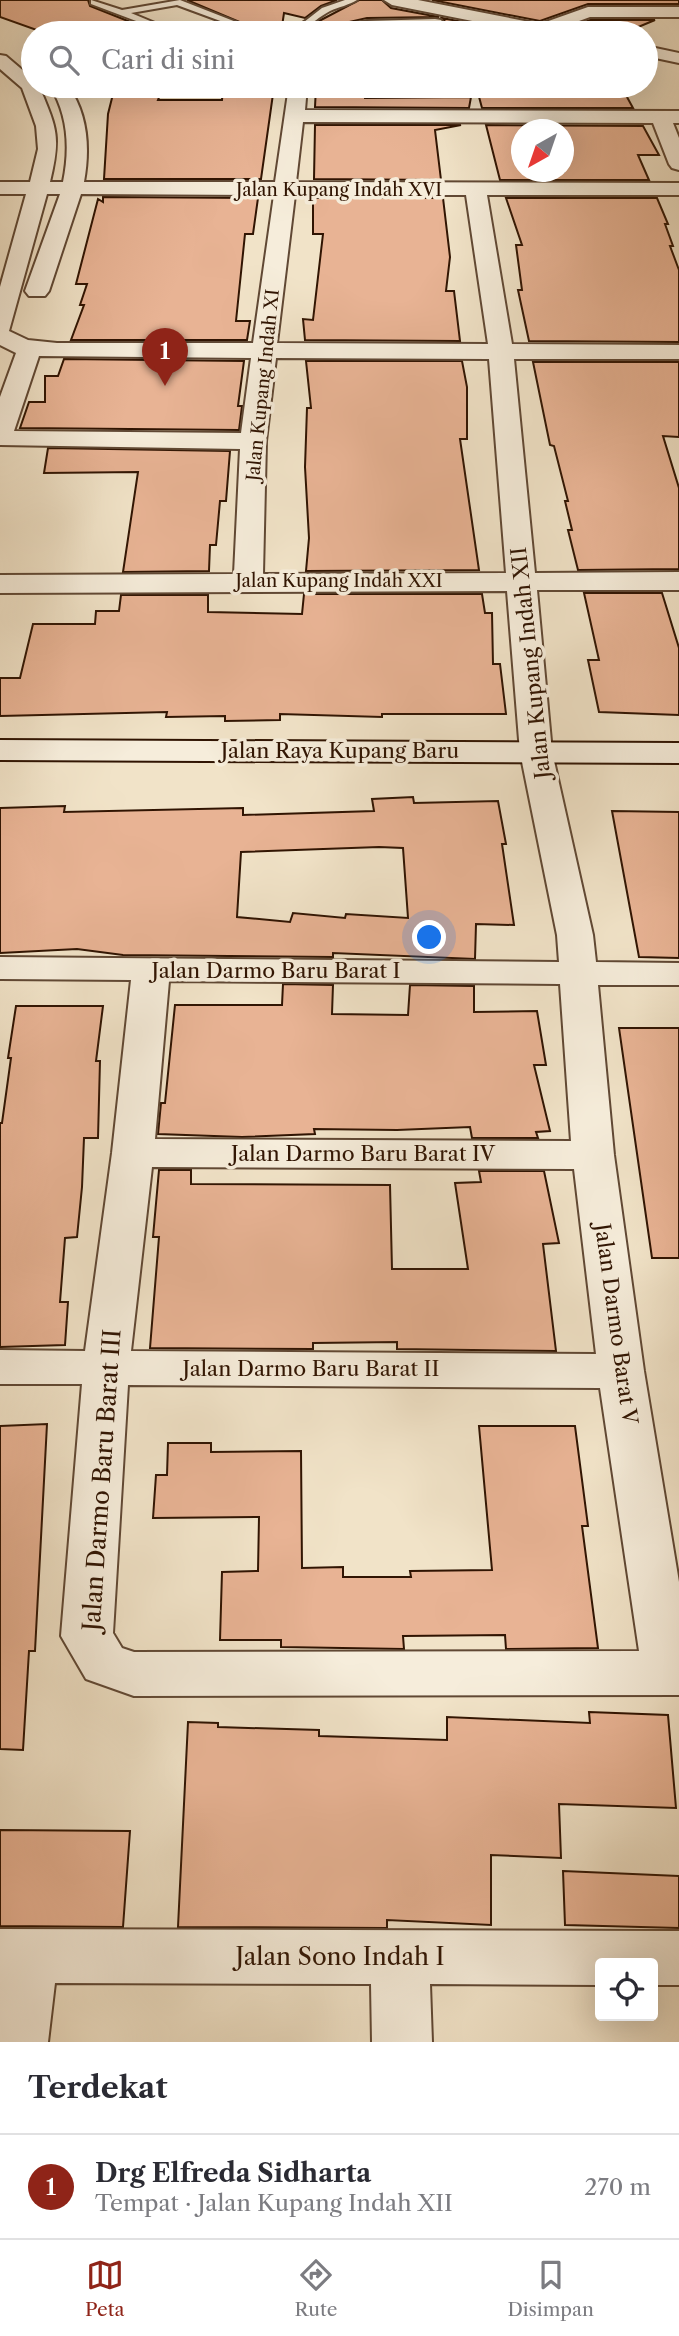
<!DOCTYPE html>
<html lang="id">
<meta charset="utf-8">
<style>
:root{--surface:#fff;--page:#f7f7f7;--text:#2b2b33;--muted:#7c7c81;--line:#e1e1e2;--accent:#8f2418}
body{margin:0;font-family:"Libre Caslon Text",serif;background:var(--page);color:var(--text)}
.controls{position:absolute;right:21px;bottom:21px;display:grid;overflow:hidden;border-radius:7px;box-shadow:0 7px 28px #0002}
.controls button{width:63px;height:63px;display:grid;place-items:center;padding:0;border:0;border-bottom:2px solid var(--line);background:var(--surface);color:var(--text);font:35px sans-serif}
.compass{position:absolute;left:511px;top:119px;width:63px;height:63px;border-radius:50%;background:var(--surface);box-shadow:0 7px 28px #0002;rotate:220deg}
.you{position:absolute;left:430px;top:938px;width:24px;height:24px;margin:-18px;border:5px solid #fff;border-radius:50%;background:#1a73e8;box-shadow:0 0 0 10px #1a73e833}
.badge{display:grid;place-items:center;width:46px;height:46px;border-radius:50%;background:var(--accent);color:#fff;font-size:23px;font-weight:700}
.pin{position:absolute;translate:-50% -58px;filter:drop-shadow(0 2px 4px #0008)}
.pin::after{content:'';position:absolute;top:37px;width:24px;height:21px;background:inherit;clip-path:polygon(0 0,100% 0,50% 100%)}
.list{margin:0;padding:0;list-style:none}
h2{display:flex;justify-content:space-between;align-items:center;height:91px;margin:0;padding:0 28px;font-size:30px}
h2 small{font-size:23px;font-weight:400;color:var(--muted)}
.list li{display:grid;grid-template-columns:46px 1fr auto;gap:21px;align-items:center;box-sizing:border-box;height:105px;padding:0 28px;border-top:2px solid var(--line)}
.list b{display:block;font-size:26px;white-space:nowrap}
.list p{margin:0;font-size:23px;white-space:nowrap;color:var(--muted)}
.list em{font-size:23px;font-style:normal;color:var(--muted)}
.icon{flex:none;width:38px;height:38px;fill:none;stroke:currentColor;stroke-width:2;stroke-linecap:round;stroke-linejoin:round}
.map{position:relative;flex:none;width:679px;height:2042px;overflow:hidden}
.search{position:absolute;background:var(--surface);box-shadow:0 7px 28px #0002;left:21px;right:21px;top:21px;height:77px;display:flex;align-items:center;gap:18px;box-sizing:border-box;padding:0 24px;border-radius:38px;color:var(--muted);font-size:26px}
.sheet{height:196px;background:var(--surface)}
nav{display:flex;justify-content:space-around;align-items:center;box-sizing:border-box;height:98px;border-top:2px solid var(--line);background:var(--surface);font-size:19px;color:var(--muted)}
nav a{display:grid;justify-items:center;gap:4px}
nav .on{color:var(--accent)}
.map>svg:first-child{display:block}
</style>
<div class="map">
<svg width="679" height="2042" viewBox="0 0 679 2042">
<rect width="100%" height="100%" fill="#f1e3c8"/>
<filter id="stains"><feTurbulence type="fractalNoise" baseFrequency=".00286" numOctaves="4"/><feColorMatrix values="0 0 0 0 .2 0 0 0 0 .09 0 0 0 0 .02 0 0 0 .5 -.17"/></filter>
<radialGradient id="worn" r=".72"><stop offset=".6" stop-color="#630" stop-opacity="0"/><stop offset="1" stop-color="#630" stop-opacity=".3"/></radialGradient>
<path fill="#e8b394" stroke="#301402" stroke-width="2" fill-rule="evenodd" d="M0,0H88L90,6L133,23L85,32L78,29L45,33L0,17Z
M187,0H337L321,6L305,18L284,13L281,33H266Z
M359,0H382L391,8L439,17L367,18L336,25L319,21Z
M432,0H679V4H588L540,21Z
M442,18L521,33H388L441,31L447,24Z
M590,20H655L624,33L602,30L592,33H569L566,29Z
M517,86H621L633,108H482L478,93L515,96L514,88H518Z
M223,87H274L261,179H104L108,114L113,94L160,95L158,100H222Z
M316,87H364L365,98L471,97L469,108L315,107Z
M315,125H461L435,130L441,180L314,179Z
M486,125L643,126L659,155H638L649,180H500ZM522,130H564V172H522Z
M103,197L258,198L253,234H245L236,321H250L247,340H71L84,305H80L87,284H76L98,199L103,202Z
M313,198H443L450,257L446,291H454L460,341L305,340L303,319L313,320L323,234H313Z
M506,198H657L668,224H665L673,246H670L679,270V342L529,341L518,290H522L516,245H522Z
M64,359L244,361L238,406H242L239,430L20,428L29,402H45V376H58Z
M306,361H462L467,387V439H460L479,570L306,571L309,538L305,467L307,408H311Z
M533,362H679V437L663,436L679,488V569L578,570L568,530H572L565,501H568L554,446L550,445Z
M48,448L230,451L226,501H220L216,545H210L209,571L123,572L138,472L44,473Z
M584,593H662L679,648V715L599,712L588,660H599Z
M304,594H482L485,613H492L493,664H500L506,714H382V717L280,714V720L225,721V716L166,717L167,712L0,716V678H20L33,624H95L96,611H119L121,595H208V612L302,614Z
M413,797L414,803L498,801L506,844H502L514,925L476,924L475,959L333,953V957L123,955L77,949L0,953V808L65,806L64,812L243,808V815L374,811L372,799ZM379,847L403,848L408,918L346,914L345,918L293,913L290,922L237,917L241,852Z
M612,811L679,812V958L639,957Z
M283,984L333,985L332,1014L408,1015L410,985L474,986V1012L537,1011L546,1065H534L550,1131L536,1132L538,1138H472L470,1127L397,1130L314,1129L315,1134L242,1137L158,1134L161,1103H165L175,1005H282Z
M16,1006H103L96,1061H100L98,1138H84L82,1187L77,1237L65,1238L60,1302H68L65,1345L0,1347V1123H2L11,1058H8Z
M619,1028H679V1258H652Z
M159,1170H191V1184L390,1185L392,1269H468L455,1183L481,1182L479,1171H544L559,1243L543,1244L556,1351L397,1349V1342L313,1343V1349L150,1348L159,1237H153Z
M47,1424L35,1651H29L23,1750L0,1749V1426Z
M479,1426H575L588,1526H582L598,1648L506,1649L505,1635L403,1636L404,1649L281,1647V1640H220L222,1572L258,1571L259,1517L153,1518L156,1475H167L168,1443H211V1452L301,1451L302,1568L343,1567V1577H411L410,1571L492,1570Z
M589,1712L668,1715L676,1808L559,1804L561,1858L491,1855V1925L387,1920V1928L178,1927L188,1722L218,1723V1727L319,1730V1736L447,1740V1717L590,1723Z
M0,1830L130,1831L123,1927L0,1926Z
M563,1871L679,1876V1928L565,1925Z"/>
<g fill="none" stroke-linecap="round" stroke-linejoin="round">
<g stroke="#604834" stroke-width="4">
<path id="lane" d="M91,0L122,10L180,0L264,33L243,30L207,33L234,26L177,5L131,13L179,33H168L91,4Z
M345,0H357C349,5 339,7 330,11C313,20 304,34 283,33L304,22L322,8Z"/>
</g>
<g stroke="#604834" stroke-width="4">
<path id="street" d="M384,0H418L540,24L588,7H679V17H590L560,28L567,33H533L392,5Z
M435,19L441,20L444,24L441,28L339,33L336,30L339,26L367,21Z
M646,46L679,53V63L646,56Z
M0,55L6,56L33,79V86H39C57,129 61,136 50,182H63C70,148 68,115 50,86H68C88,114 90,149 84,182H275L289,86H307L305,110L679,111V123H673L679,138V170L672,168L669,164L653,123L303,122L296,182L679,183V195H487L512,344L679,345V359H514L535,573L679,572V590H537L552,752L593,935L596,962L679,963V985H598L614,1155L644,1371L679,1582V1695L134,1696L86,1679L61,1636L82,1384H0V1350L85,1351L112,1153L131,980L0,979V957L559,962L557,935L520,752L507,591L0,593V575L234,574L240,449L0,445V397L16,353L0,345V287L26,194H0V182H30L38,149L36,126L22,88L0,69ZM47,194H60L25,291L29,296H45L49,291L81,194L274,195L253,343H57L28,340L9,331ZM295,195H466L488,344L277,343ZM39,356L251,358L241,433L14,431ZM276,358L489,359L506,573L263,574L266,441ZM169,981L560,984L571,1141L155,1139ZM152,1167L574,1169L596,1354L131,1351ZM128,1385L600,1388L639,1651L134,1652L122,1648L113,1633Z
M0,1929L679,1931V1985H653V1963H600V1985L430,1984L432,2042H372L371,1984L55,1983L48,2042H0Z"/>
</g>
<g stroke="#301402" stroke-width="4">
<path id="secondary" d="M0,740L679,743V763L0,760Z"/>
</g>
<use href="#lane" fill="#f6eddb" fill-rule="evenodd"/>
<use href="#street" fill="#f6eddb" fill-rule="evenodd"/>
<use href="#secondary" fill="#f6eddb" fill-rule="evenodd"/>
</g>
<g text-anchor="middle" stroke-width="7" stroke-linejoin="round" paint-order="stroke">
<g font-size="18" fill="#301402" stroke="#f6eddb">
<text x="339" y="196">Jalan Kupang Indah XVI</text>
<text transform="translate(263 385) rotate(-84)" y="6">Jalan Kupang Indah XI</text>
<text x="339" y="587">Jalan Kupang Indah XXI</text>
</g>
<g font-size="21" fill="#301402" stroke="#f6eddb">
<text transform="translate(531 663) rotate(-96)" y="7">Jalan Kupang Indah XII</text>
<text x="340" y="758">Jalan Raya Kupang Baru</text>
<text x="276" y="978">Jalan Darmo Baru Barat I</text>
<text x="363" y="1161">Jalan Darmo Baru Barat IV</text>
<text transform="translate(616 1324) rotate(82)" y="7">Jalan Darmo Barat V</text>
<text x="311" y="1376">Jalan Darmo Baru Barat II</text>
</g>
<g font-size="24" fill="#301402" stroke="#f6eddb">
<text transform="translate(102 1480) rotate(-86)" y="8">Jalan Darmo Baru Barat III</text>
<text x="340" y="1965">Jalan Sono Indah I</text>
</g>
</g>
<rect width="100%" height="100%" filter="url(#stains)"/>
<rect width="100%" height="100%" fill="url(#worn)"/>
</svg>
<div class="controls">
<button><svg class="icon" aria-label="locate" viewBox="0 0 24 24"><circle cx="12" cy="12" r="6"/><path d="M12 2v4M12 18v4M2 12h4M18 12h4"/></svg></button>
</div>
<svg class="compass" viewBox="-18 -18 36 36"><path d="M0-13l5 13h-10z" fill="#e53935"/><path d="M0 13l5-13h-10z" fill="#7c7c81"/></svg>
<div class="you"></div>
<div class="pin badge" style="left:165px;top:386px">1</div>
<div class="search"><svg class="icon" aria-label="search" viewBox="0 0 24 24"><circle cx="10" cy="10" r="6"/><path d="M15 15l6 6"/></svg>Cari di sini</div>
</div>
<section class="sheet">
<h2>Terdekat<small></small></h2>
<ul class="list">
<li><span class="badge">1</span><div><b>Drg Elfreda Sidharta</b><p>Tempat · Jalan Kupang Indah XII</p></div><em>270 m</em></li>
</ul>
</section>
<nav>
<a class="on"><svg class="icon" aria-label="map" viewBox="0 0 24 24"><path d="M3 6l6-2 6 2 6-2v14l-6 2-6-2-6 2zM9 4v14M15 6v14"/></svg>Peta</a>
<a><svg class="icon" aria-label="directions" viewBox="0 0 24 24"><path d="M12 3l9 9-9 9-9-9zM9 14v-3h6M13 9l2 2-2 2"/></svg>Rute</a>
<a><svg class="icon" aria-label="saved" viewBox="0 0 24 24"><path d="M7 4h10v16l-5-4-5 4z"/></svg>Disimpan</a>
</nav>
